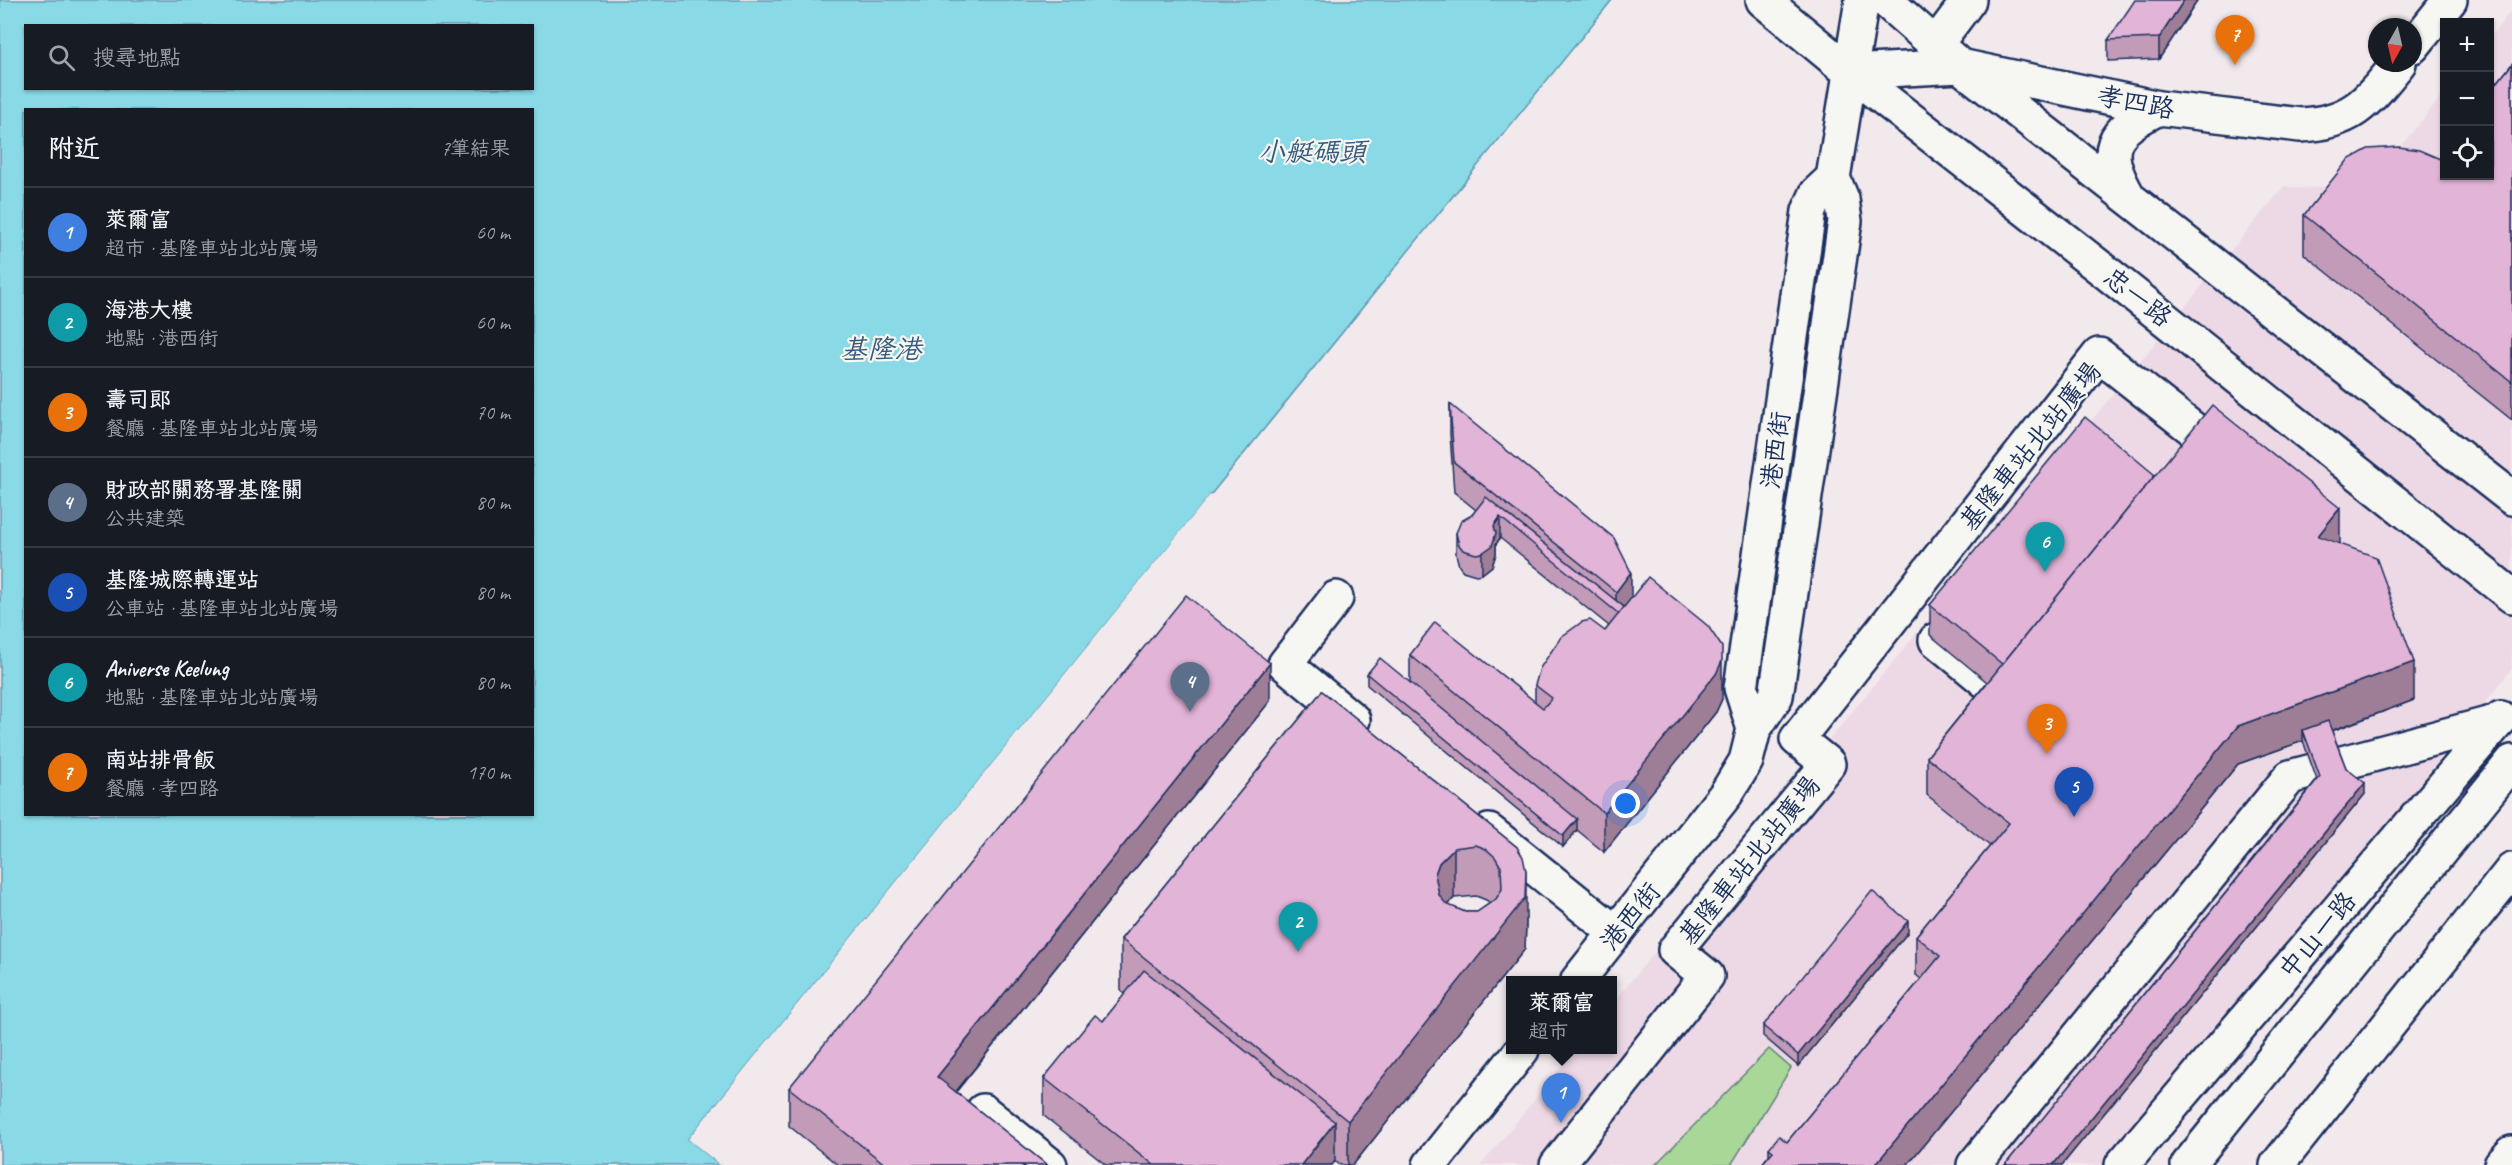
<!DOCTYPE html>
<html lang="zh-TW">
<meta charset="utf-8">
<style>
:root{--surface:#171b24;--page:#20242c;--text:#f1f3f6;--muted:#9ea1a6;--line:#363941;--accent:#0f766e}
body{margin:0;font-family:Caveat,"LXGW WenKai TC",sans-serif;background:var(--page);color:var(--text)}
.controls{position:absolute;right:18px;top:18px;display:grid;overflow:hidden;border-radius:0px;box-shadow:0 2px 4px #0004}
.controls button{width:54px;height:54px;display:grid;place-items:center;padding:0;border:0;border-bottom:2px solid var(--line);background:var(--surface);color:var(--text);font:30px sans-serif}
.compass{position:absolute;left:2368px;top:18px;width:54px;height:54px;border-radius:50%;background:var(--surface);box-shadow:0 2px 4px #0004;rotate:188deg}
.you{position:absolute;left:1626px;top:804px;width:21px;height:21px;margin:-15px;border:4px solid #fff;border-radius:50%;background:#1a73e8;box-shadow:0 0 0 9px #1a73e833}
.badge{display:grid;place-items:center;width:39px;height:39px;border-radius:50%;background:var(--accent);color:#fff;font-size:20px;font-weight:700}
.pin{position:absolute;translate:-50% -50px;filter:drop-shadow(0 2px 3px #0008)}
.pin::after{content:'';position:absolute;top:32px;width:21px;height:18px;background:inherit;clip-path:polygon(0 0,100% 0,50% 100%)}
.popup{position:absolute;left:1506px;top:976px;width:111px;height:78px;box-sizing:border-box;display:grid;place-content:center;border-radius:0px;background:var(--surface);filter:drop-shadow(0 2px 4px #0005);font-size:20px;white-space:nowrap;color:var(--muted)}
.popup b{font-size:22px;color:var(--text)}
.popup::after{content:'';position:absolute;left:50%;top:100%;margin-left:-12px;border:12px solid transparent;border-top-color:var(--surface)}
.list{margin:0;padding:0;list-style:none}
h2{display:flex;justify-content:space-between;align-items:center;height:78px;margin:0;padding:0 24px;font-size:26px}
h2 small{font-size:20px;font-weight:400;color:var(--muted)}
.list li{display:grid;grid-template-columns:39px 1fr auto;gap:18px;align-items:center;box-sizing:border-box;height:90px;padding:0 24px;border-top:2px solid var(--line)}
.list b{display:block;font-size:22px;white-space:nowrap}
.list p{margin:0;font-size:20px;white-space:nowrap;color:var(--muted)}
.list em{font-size:20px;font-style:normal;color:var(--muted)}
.icon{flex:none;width:33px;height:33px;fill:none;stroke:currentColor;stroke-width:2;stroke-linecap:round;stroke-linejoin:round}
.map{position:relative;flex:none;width:2512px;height:1165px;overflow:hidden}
.search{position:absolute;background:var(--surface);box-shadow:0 2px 4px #0004;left:24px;top:24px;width:510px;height:66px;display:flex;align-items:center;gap:15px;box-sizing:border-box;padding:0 21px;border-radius:0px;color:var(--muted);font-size:22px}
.panel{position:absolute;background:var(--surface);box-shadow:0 2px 4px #0004;left:24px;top:108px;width:510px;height:708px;border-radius:0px}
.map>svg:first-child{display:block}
</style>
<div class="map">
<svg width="2512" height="1165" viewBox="0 0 2512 1165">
<rect width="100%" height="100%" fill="#f2e9ed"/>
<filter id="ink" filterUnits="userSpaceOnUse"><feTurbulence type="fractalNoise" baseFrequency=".0167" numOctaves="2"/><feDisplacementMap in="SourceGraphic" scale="12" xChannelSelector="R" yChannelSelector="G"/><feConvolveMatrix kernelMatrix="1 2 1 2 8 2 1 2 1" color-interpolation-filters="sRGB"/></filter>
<g filter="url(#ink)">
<path fill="#edd9e6" d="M2512,10V669L2115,1165H1481L1575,1050H1612V1004L2284,186L2298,188L2352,186L2392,157L2444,93V176H2490V37Z"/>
<path fill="#a8d798" stroke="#62837b" stroke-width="1.5" d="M1769,1049L1791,1068L1731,1165H1655Z"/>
<path fill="#89d9e6" stroke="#5d95b0" stroke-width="1.5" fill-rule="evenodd" d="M0,0H1612L688,1139L720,1165H0ZM26,26H532V88H26ZM26,110H532V814H26Z"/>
<path fill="#f2e9ed" d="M1210,495L1213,497L692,1139L723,1165H720L688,1139Z"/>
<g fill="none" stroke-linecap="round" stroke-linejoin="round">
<g stroke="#1b2f5e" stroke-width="38">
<path id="minor" d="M1763,0L1850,72L2107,273L2512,596
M1885,0L1960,66L2512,498
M1936,44L1969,0
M2413,46L2450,0
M1850,72L1960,66L2159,108L2300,125C2353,123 2368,101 2399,63
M2128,196C2101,149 2110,131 2159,108
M1336,598L1285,664L1353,720
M1936,640L2006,698L1994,712
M1754,729L1741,688L1809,211L1817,193L1833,178
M1489,831L1616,933
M1578,980L1726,794L1746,761L1754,729L1776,696L1845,221L1842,199L1833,178L1862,0
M983,1111L1050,1165
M1430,1165L1522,1050
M1557,1165L1707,976L1675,950L1828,764L1797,739L2099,355L2212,444L2200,459
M1974,1165L2290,777L2499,721
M2122,1165L2501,718
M2277,1165L2512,870
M2501,1165L2512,1153"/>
</g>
<g stroke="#1b2f5e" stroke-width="38">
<path id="highway" d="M2188,1165L2512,762"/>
</g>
<use href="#minor" stroke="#f6f6f2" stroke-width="33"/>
<use href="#highway" stroke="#f6f6f2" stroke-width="33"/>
</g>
<path fill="#c29bb9" stroke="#1b2f5e" stroke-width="1.5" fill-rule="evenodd" d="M2198,0L2159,59L2108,61V40Z
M2512,64V420L2304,254V215L2445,176H2490V92Z
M1450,404L1631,598L1722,699L1716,712L1604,852L1577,830L1563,847L1367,685V674L1410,683V655L1535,702V685L1605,631L1609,626L1500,538L1496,544V554L1492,566L1482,574L1476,575L1463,571L1459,566L1456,554V533L1476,510L1454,492L1450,434Z
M2155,475L2340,544L2414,700L2332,731L2346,768L2365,794L2062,1165H2005L2317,780L2303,741L2238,764L1907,1165H1761L1769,1155V1148L1787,1142L1921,979L1916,975V936L1990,846L1927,795V757L1987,682L1930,635V605Z
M1322,691L1517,847L1526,922L1525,949L1353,1165H1340L1335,1161L1332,1165H1106L1044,1116V1078L1103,1021L1125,994L1121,990V939ZM1476,896L1486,900L1490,903L1477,912H1465L1448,905L1454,898Z
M1270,701L956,1092L1047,1165H838L789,1126V1088Z
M1908,932L1798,1066L1763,1036V1026Z"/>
<path fill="#9e7e96" stroke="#1b2f5e" stroke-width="1.5" d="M2184,0H2198L2159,59V38Z
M2340,508V547L2318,536Z
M1500,517V538L1496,544V554L1492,566L1482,574V553L1494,526Z
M1631,572V602L1621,615L1616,611V592Z
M1722,661V699L1716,712L1604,852V813Z
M2414,662V700L2306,740L2303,730V741L2238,764L1907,1165H1875L2238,726Z
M1270,663V701L937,1115V1077Z
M2365,783V794L2062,1165H2053Z
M1577,819V830L1563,847V836Z
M1454,848V898L1439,913L1435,874L1439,863Z
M1526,871V922L1525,949L1353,1165H1348V1121Z
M1908,921V932L1798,1066V1055Z
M1335,1122V1161L1332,1165H1301Z"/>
<path fill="#e2b4d7" stroke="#1b2f5e" stroke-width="1.5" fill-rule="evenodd" d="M2135,0H2184L2159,38L2108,40Z
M2512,64V382L2304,215L2348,160L2368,149L2399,147L2419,150L2445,161V176H2490V134L2491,133L2490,132V92Z
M1450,404L1614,538L1631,572L1616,592L1454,462Z
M2212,405L2340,508L2318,536L2376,557L2414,662L2238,726L1875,1165H1761L1773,1151L1769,1148L1779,1136L1787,1142L1940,956L1916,936L2009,823L1927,757Z
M2085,417L2155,475L2002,664L1930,605Z
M1486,497L1624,607L1619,614L1500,517L1494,526L1496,533L1492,546L1482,553L1476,554L1463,550L1459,545L1456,533L1461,521L1472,515Z
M1648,577L1708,626L1722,647V661L1716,674L1604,813L1410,655L1435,622L1543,708L1552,698L1535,685L1540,668L1561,637L1582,622L1590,620L1605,631Z
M1186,595L1270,663L937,1077L1047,1165H886L789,1088Z
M1380,658L1577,819L1563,836L1367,674Z
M1322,691L1517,847L1523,857L1526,871L1525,898L1348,1121L1121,939ZM1476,845L1486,849L1495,857L1501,867L1502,889L1496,899L1477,912H1465L1446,904L1439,895L1435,874L1439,863L1454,848Z
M2328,721L2346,768L2365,783L2053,1165H2005L2320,777L2303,730Z
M1872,891L1908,921L1798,1055L1763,1026Z
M1144,970L1335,1122L1301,1165H1154L1044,1078L1095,1015L1103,1021Z"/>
</g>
<g text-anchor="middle" stroke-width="4.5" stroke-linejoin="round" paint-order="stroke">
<g font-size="26" fill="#1b2f5e" stroke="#f6f6f2">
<text transform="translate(2136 102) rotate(11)" y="9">孝四路</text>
<text transform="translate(2138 297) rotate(38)" y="9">忠一路</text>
<text transform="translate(2030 446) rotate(-51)" y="9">基隆車站北站廣場</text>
<text transform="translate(1775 450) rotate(-82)" y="9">港西街</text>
<text transform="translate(1749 860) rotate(-51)" y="9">基隆車站北站廣場</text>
<text transform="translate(1630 916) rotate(-51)" y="9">港西街</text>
<text transform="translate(2317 935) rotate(-50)" y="9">中山一路</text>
</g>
<g font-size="27" font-style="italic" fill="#365a80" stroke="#f6f6f2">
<text x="1312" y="161">小艇碼頭</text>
<text x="881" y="358">基隆港</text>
</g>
</g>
</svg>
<div class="controls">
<button>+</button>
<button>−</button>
<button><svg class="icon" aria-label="locate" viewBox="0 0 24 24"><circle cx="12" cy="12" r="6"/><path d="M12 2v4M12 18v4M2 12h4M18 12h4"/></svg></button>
</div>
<svg class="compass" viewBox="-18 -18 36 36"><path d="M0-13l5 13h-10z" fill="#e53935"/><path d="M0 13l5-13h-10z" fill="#9ea1a6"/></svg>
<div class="you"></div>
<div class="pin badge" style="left:1561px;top:1123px;background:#3f7fe0">1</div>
<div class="popup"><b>萊爾富</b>超市</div>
<div class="pin badge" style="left:1298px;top:952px;background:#0f9aa8">2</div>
<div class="pin badge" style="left:2047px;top:754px;background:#e8710a">3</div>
<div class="pin badge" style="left:1190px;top:712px;background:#5c6f8a">4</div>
<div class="pin badge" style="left:2074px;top:817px;background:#1a4fb4">5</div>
<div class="pin badge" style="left:2045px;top:572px;background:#0f9aa8">6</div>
<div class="pin badge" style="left:2235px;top:65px;background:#e8710a">7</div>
<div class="search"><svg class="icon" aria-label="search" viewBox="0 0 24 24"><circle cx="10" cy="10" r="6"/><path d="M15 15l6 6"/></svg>搜尋地點</div>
<section class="panel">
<h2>附近<small>7筆結果</small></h2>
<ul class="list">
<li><span class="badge" style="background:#3f7fe0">1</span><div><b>萊爾富</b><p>超市 · 基隆車站北站廣場</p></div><em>60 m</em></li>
<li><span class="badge" style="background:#0f9aa8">2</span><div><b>海港大樓</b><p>地點 · 港西街</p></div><em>60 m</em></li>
<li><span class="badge" style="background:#e8710a">3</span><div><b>壽司郎</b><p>餐廳 · 基隆車站北站廣場</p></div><em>70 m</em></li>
<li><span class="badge" style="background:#5c6f8a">4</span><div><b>財政部關務署基隆關</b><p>公共建築</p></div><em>80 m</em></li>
<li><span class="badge" style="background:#1a4fb4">5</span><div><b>基隆城際轉運站</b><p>公車站 · 基隆車站北站廣場</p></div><em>80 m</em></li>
<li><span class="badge" style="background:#0f9aa8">6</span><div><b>Aniverse Keelung</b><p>地點 · 基隆車站北站廣場</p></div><em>80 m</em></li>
<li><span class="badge" style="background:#e8710a">7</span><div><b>南站排骨飯</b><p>餐廳 · 孝四路</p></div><em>170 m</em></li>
</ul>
</section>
</div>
